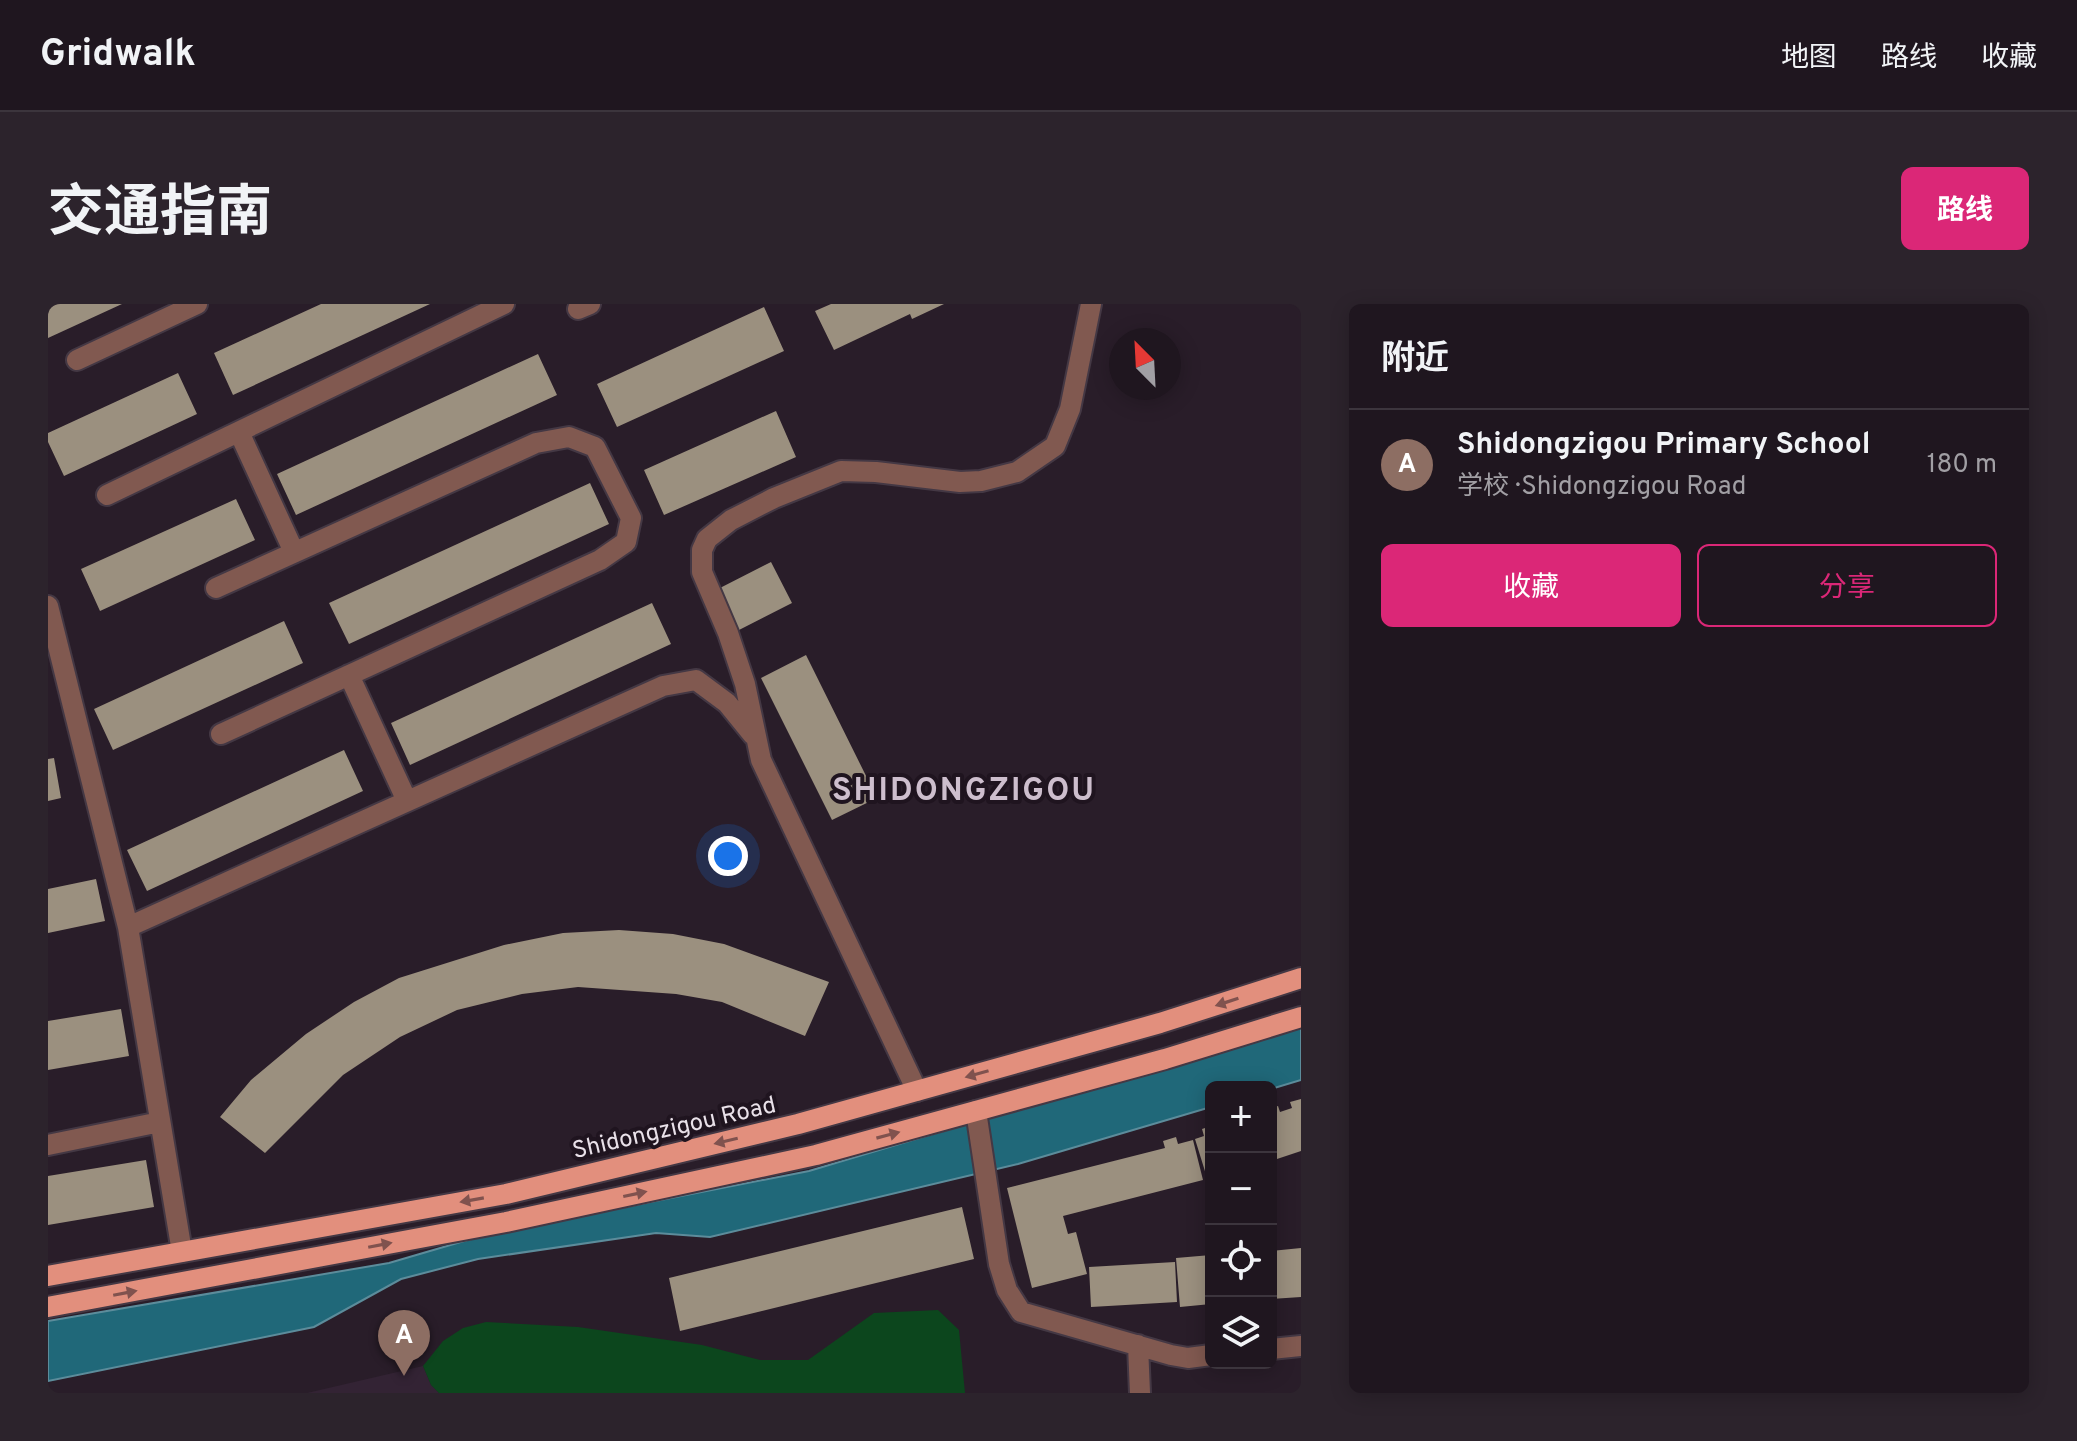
<!DOCTYPE html>
<html lang="zh">
<meta charset="utf-8">
<style>
:root{--surface:#1f161f;--page:#2c232c;--text:#f1f3f6;--muted:#a19fa4;--line:#3c353d;--accent:#db2777}
body{margin:0;font-family:Overpass,"Noto Sans SC",sans-serif;background:var(--page);color:var(--text)}
.controls{position:absolute;right:24px;bottom:24px;display:grid;overflow:hidden;border-radius:12px;box-shadow:0 4px 20px #0003}
.controls button{width:72px;height:72px;display:grid;place-items:center;padding:0;border:0;border-bottom:2px solid var(--line);background:var(--surface);color:var(--text);font:40px sans-serif}
.compass{position:absolute;left:1061px;top:24px;width:72px;height:72px;border-radius:50%;background:var(--surface);box-shadow:0 4px 20px #0003;rotate:336deg}
.you{position:absolute;left:680px;top:552px;width:28px;height:28px;margin:-20px;border:6px solid #fff;border-radius:50%;background:#1a73e8;box-shadow:0 0 0 12px #1a73e833}
.badge{display:grid;place-items:center;width:52px;height:52px;border-radius:50%;background:var(--accent);color:#fff;font-size:26px;font-weight:700}
.pin{position:absolute;translate:-50% -66px;filter:drop-shadow(0 2px 4px #0008)}
.pin::after{content:'';position:absolute;top:42px;width:28px;height:24px;background:inherit;clip-path:polygon(0 0,100% 0,50% 100%)}
.list{margin:0;padding:0;list-style:none}
h2{display:flex;justify-content:space-between;align-items:center;height:104px;margin:0;padding:0 32px;font-size:34px}
h2 small{font-size:26px;font-weight:400;color:var(--muted)}
.list li{display:grid;grid-template-columns:52px 1fr auto;gap:24px;align-items:center;box-sizing:border-box;height:112px;padding:0 32px;border-top:2px solid var(--line)}
.list b{display:block;font-size:30px;white-space:nowrap}
.list p{margin:0;font-size:26px;white-space:nowrap;color:var(--muted)}
.list em{font-size:26px;font-style:normal;color:var(--muted)}
.actions{display:flex;gap:16px;padding:24px 32px}
.actions a{flex:1;padding:18px 0;border:2px solid var(--accent);border-radius:12px;text-align:center;font-size:28px;color:var(--accent)}
.actions .main{background:var(--accent);color:#fff}
.icon{flex:none;width:44px;height:44px;fill:none;stroke:currentColor;stroke-width:2;stroke-linecap:round;stroke-linejoin:round}
.map{position:relative;flex:none;width:1253px;height:1089px;overflow:hidden;border-radius:12px}
header{display:flex;align-items:center;gap:48px;box-sizing:border-box;height:112px;padding:0 40px;background:var(--surface);border-bottom:2px solid var(--line)}
header strong{font-size:38px}
nav{display:flex;gap:44px;margin-inline-start:auto;font-size:28px}
.intro{display:flex;align-items:center;justify-content:space-between;box-sizing:border-box;height:192px;padding:0 48px}
h1{margin:0;font-size:56px}
.button{padding:20px 36px;border-radius:12px;background:var(--accent);color:#fff;font-size:28px;font-weight:700}
main{display:flex;gap:48px;padding:0 48px}
aside{flex:1;background:var(--surface);border-radius:12px;box-shadow:0 4px 20px #0003}
.map>svg:first-child{display:block}
</style>
<header>
<strong>Gridwalk</strong>
<nav><a>地图</a><a>路线</a><a>收藏</a></nav>
</header>
<div class="intro"><h1>交通指南</h1><a class="button">路线</a></div>
<main>
<div class="map">
<svg width="1253" height="1089" viewBox="0 0 1253 1089">
<rect width="100%" height="100%" fill="#291d29"/>
<path fill="#332334" d="M375,1062L383,1081L391,1089H259Z"/>
<path fill="#0c461d" d="M890,1006L911,1026L917,1089H391L383,1081L375,1062L395,1037L415,1024L438,1018L530,1023L654,1041L712,1056H760L826,1009Z"/>
<path fill="#206879" stroke="#5c8c9b" stroke-width="2" d="M1253,720V776L1223,785L1163,783V803L970,860L662,933L608,929L430,955L353,975L266,1023L0,1077V1017L341,959L440,930L761,867Z"/>
<path fill="#9b907f" d="M0,0H74L0,34Z
M273,0H382L185,91L166,49Z
M783,0H896L864,15L862,10L786,46L767,7Z
M716,3L736,47L569,123L549,80Z
M490,50L509,91L248,211L229,170Z
M130,69L149,110L16,172L0,138V129Z
M728,107L748,153L616,211L596,166Z
M542,179L561,220L301,340L281,299Z
M188,195L207,236L52,307L33,265Z
M723,258L744,299L691,326L670,285Z
M604,299L623,340L362,461L343,419Z
M236,317L255,359L65,446L46,405Z
M758,351L829,494L784,516L713,374Z
M296,446L315,487L99,587L79,546Z
M6,454L13,494L0,497V455Z
M48,575L57,617L0,629V585Z
M571,626L625,630L676,640L781,678L757,732L674,698L628,690L530,683L474,690L409,706L352,733L295,771L217,849L172,813L203,776L258,730L306,698L351,674L456,641L515,629Z
M73,705L81,752L0,766V717Z
M1253,795V847L1223,857V804L1230,802L1232,808L1244,804L1242,798Z
M1163,822V876L1160,877L1147,835L1156,832L1154,825Z
M1128,833L1130,840L1145,836L1155,876L1015,912L1020,930L1028,928L1039,970L984,984L959,884L1117,844L1115,837Z
M98,856L106,903L0,921V872Z
M914,903L926,955L632,1027L621,974Z
M1253,944V993L1223,995V947Z
M1163,951V1000L1132,1003L1128,954Z
M1127,958L1129,998L1043,1003L1041,963Z"/>
<g fill="none" stroke-linecap="round" stroke-linejoin="round">
<g stroke="#443844" stroke-width="24">
<path id="minor" d="M530,5L542,0
M29,56L149,0
M191,128L246,248
M59,191L456,0
M168,284L488,139L521,133L547,143L583,214L578,238L552,256L173,430
M0,302L80,623L134,948
M301,371L359,497
M80,623L615,382L648,376L679,399L705,431
M869,787L713,456L697,380L680,329L654,268V246L659,235L683,216L726,194L793,167L828,168L912,178L933,177L969,168L1007,142L1022,105L1043,0
M928,807L951,960L959,986L973,1008L1123,1051L1140,1054L1163,1051
M0,841L112,818
M1090,1041L1092,1089
M1223,1045L1253,1042"/>
</g>
<g stroke="#443844" stroke-width="24">
<path id="major" d="M0,972L458,890L750,820L1112,719L1253,674
M0,1003L458,918L768,851L1117,755L1253,713"/>
</g>
<use href="#minor" stroke="#815950" stroke-width="20"/>
<use href="#major" stroke="#e28f7d" stroke-width="20"/>
</g>
<defs><path id="oneway-solid" d="M-6-.8H1V-3.2L6.5 0L1 3.2V.8H-6Z" transform="scale(2)"/></defs>
<g fill="#80524e">
<use href="#oneway-solid" transform="translate(1179 698) rotate(162)"/>
<use href="#oneway-solid" transform="translate(929 770) rotate(164)"/>
<use href="#oneway-solid" transform="translate(840 831) rotate(-15)"/>
<use href="#oneway-solid" transform="translate(678 837) rotate(167)"/>
<use href="#oneway-solid" transform="translate(587 890) rotate(-12)"/>
<use href="#oneway-solid" transform="translate(424 896) rotate(170)"/>
<use href="#oneway-solid" transform="translate(332 941) rotate(-11)"/>
<use href="#oneway-solid" transform="translate(77 989) rotate(-11)"/>
</g>
<g text-anchor="middle" stroke-width="8" stroke-linejoin="round" paint-order="stroke">
<g font-size="24" fill="#e9e1e9" stroke="#1f141f">
<text transform="translate(626 823) rotate(-13)" y="8">Shidongzigou Road</text>
</g>
<g font-size="32" font-weight="bold" letter-spacing="2" fill="#cdbecd" stroke="#1f141f">
<text x="916" y="496">SHIDONGZIGOU</text>
</g>
</g>
</svg>
<div class="controls">
<button>+</button>
<button>−</button>
<button><svg class="icon" aria-label="locate" viewBox="0 0 24 24"><circle cx="12" cy="12" r="6"/><path d="M12 2v4M12 18v4M2 12h4M18 12h4"/></svg></button>
<button><svg class="icon" aria-label="layers" viewBox="0 0 24 24"><path d="M12 4l9 5-9 5-9-5zM3 14l9 5 9-5"/></svg></button>
</div>
<svg class="compass" viewBox="-18 -18 36 36"><path d="M0-13l5 13h-10z" fill="#e53935"/><path d="M0 13l5-13h-10z" fill="#a19fa4"/></svg>
<div class="you"></div>
<div class="pin badge" style="left:356px;top:1072px;background:#8d6e63">A</div>
</div>
<aside>
<h2>附近<small></small></h2>
<ul class="list">
<li><span class="badge" style="background:#8d6e63">A</span><div><b>Shidongzigou Primary School</b><p>学校 · Shidongzigou Road</p></div><em>180 m</em></li>
</ul>
<div class="actions"><a class="main">收藏</a><a>分享</a></div>
</aside>
</main>
